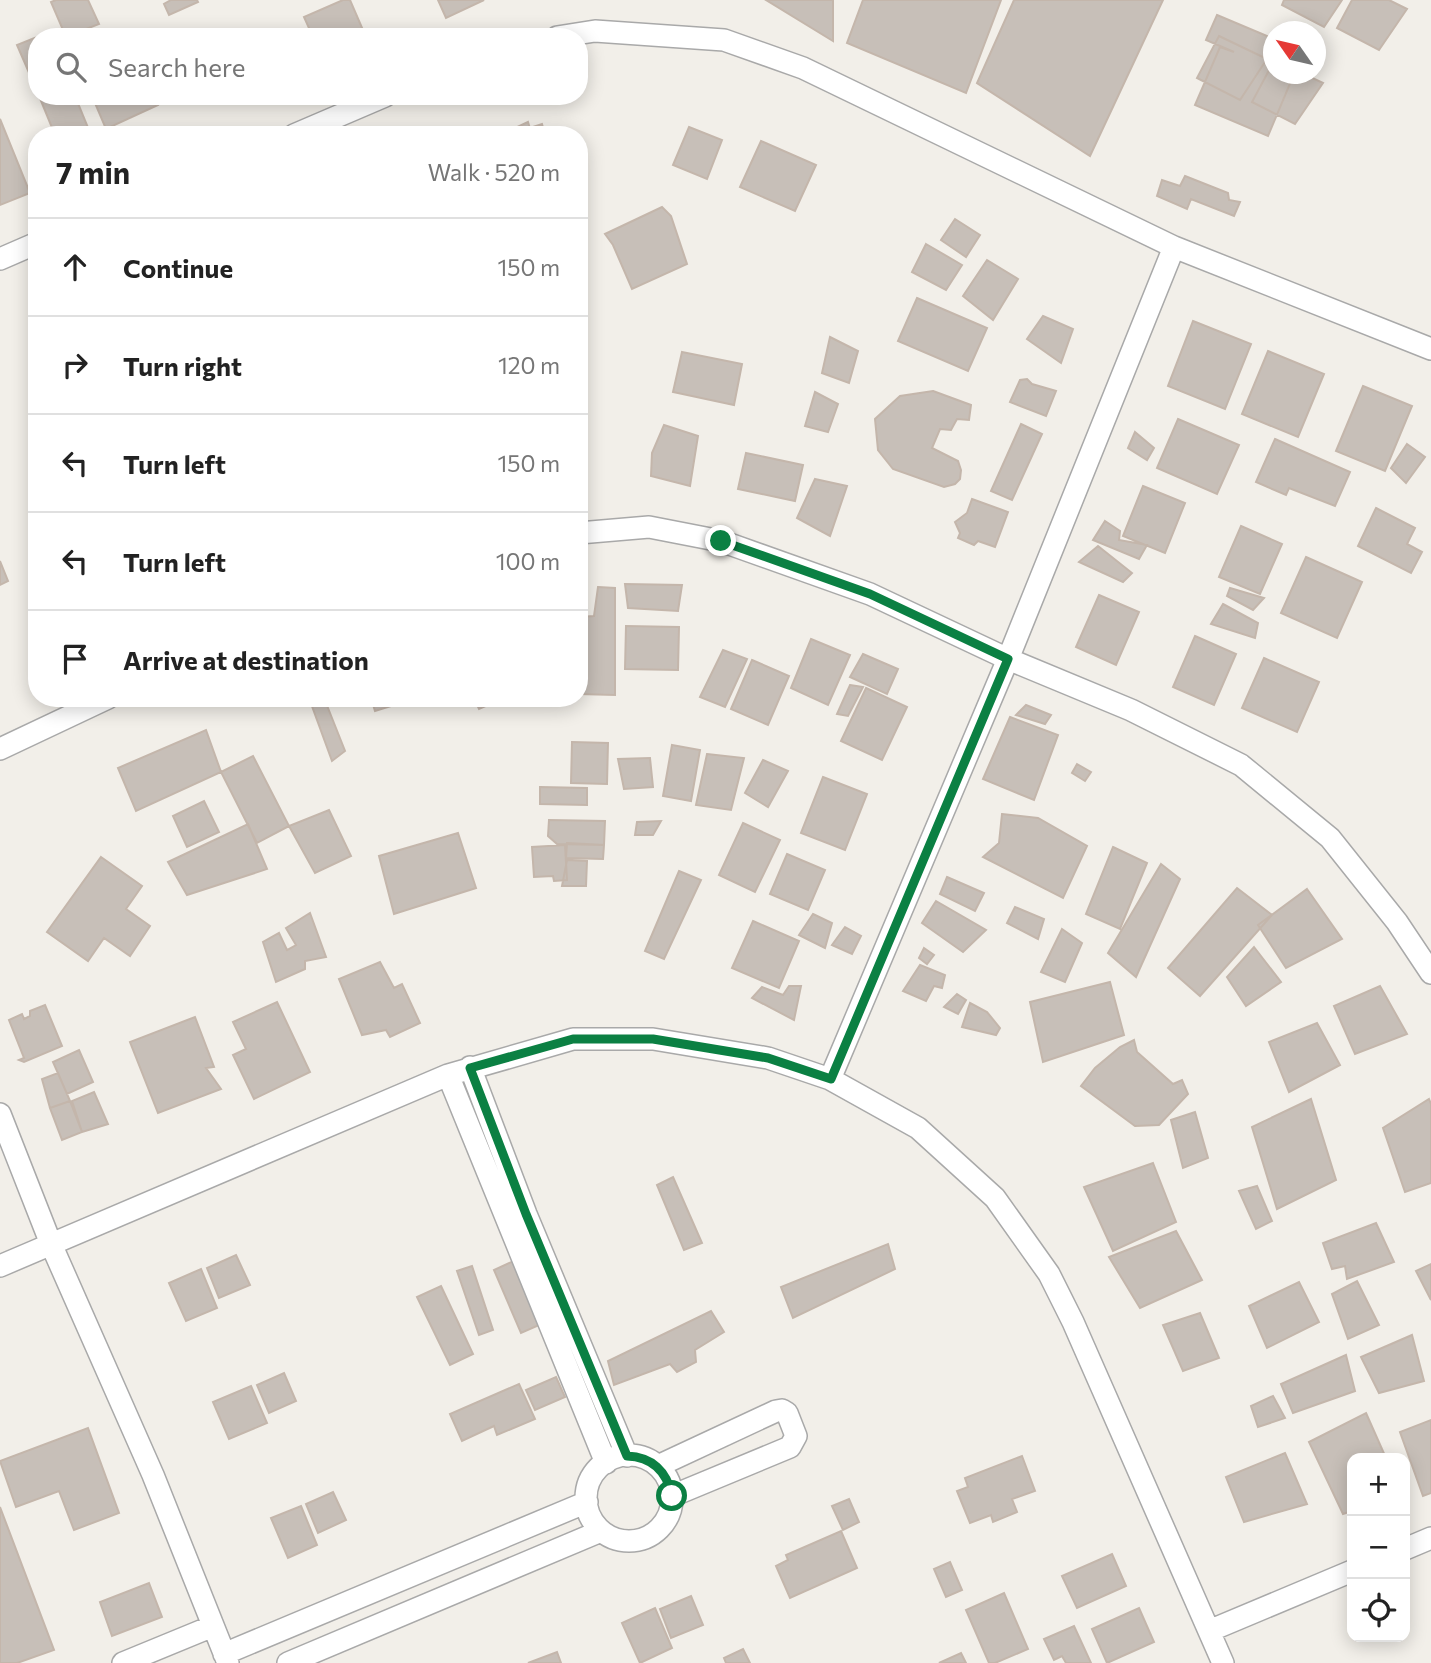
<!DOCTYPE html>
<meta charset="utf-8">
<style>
:root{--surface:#fff;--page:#f6f6f6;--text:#222;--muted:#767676;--line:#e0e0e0}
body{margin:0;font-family:Commissioner,sans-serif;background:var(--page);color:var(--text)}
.controls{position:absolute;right:21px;bottom:21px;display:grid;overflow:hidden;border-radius:14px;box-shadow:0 4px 18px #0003}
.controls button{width:63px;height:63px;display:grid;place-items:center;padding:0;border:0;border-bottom:2px solid var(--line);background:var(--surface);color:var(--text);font:35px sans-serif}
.compass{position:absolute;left:1263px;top:21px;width:63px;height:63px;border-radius:50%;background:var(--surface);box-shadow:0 4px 18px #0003;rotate:304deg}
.stop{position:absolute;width:21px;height:21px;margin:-16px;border:5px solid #0b8043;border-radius:50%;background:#fff}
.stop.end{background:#0b8043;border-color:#fff;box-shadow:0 2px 7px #0008}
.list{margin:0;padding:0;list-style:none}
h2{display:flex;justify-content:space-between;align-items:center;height:91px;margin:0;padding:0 28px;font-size:30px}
h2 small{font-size:23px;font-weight:400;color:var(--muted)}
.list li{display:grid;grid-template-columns:46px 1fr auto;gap:21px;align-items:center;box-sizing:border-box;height:98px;padding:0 28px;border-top:2px solid var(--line)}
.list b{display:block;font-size:26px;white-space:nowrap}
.list em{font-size:23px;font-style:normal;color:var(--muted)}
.icon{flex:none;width:38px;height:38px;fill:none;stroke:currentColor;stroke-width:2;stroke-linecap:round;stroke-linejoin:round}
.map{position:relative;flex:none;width:1431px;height:1663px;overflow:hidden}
.search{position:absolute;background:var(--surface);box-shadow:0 4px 18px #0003;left:28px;top:28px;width:560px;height:77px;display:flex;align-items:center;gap:18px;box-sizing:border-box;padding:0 24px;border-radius:28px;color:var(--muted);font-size:26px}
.panel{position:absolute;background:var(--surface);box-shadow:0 4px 18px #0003;left:28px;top:126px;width:560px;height:581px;border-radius:28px}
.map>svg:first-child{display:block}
</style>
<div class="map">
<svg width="1431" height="1663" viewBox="0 0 1431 1663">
<rect width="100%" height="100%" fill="#f2efe9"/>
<path fill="#c7bfb8" stroke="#c4b6ab" stroke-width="2" d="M56,0H88L99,24L66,37L51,2Z
M171,0H197L198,2L169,15L164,4Z
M343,0H350L366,37H313L304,17Z
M438,0H484L446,18Z
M766,0H833V41Z
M863,0H1001L966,93L847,43Z
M1014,0H1163L1090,156L977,83Z
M1284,0H1342L1324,27L1282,5Z
M1352,0H1389L1407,9L1379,50L1337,28Z
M1217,15L1274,39V74H1294L1268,136L1195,105L1220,47L1234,52L1206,40Z
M1219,36L1267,59L1240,100L1197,78Z
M37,37V91L17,45Z
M1274,61V74H1304L1323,83L1295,124L1252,102Z
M39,96H75L91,135H55Z
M92,96H154L158,105L106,129Z
M0,119L30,193L0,205Z
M528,122L532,135H500Z
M542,124L545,135H508Z
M689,127L722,140L707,179L673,165Z
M761,141L816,165L795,211L740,187Z
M1185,176L1228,193L1229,200L1240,202L1234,216L1191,199L1187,209L1157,196L1162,180L1180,186Z
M662,207L671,216L687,264L632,289L613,245L605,234Z
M955,219L980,235L966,257L941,240Z
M926,244L962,265L946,290L912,272Z
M987,260L1018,279L993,320L963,296Z
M917,298L987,328L968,371L898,341Z
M1043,316L1073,329L1061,363L1027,339Z
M1193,321L1251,344L1225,409L1168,386Z
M830,337L858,351L849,383L822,373Z
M1268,351L1324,374L1298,437L1242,414Z
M682,352L742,364L734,405L673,392Z
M1027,379L1032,384L1056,391L1046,416L1010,402L1020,380Z
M1363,386L1412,406L1385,471L1336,451Z
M933,391L971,405L969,420L957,419L951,430L940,429L932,448L958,461L961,470L960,479L955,484L944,487L893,469L878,450L875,419L900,396Z
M815,392L838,404L828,432L805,426Z
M1178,419L1239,445L1217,494L1157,468Z
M1021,424L1042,434L1012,500L991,491Z
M664,425L698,436L690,486L651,476L652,453Z
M1135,432L1154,448L1147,460L1128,448Z
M1275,439L1350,472L1335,506L1289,488L1286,495L1256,482Z
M1407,444L1425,457L1406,483L1391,468Z
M746,453L803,465L795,501L738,489Z
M815,479L847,486L830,536L797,518Z
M1143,486L1185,503L1165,553L1123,536Z
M972,499L1008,512L995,547L978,541L974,545L958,538L960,533L955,522L967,513Z
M1376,508L1415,528L1407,544L1422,552L1411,573L1358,546Z
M1105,521L1120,531L1119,540L1147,545L1139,559L1093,540Z
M1241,526L1282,544L1260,594L1219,577Z
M1098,546L1132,573L1123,582L1079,562Z
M1306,557L1362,582L1337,638L1281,613Z
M0,561L8,581L0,585Z
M625,584L682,585L678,611L628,608Z
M598,587L615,588V695L579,694V617L594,616Z
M1230,588L1264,598L1253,610L1227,596Z
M1099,595L1139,612L1116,665L1076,647Z
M1223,604L1258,623L1255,638L1211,624Z
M626,626L679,627L678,670L625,669Z
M1195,636L1236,654L1214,705L1173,687Z
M811,639L850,655L828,705L791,688Z
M723,650L747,659L725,707L700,697Z
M863,654L898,669L887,694L850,677Z
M1264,658L1319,682L1297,732L1242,708Z
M752,660L789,676L768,725L731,709Z
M850,685L863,687L848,716L837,714Z
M866,688L907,707L882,760L841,741Z
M309,698H324L345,751L332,761Z
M371,698H406L407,701L375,711Z
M474,698H504L479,709Z
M1026,705L1051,715L1045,724L1016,715Z
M1010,717L1058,735L1034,800L983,779Z
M206,730L221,772L136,811L118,768Z
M572,742L608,743L607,784L571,783Z
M672,745L700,750L691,801L663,796Z
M707,754L744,758L731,810L696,805Z
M253,756L289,826L257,843L221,772Z
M650,758L653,787L624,789L618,759Z
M763,760L788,771L768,807L745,793Z
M1077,764L1091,772L1085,781L1072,773Z
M823,777L867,794L845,850L801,833Z
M540,787L587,788V805L540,804Z
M204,801L219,832L187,847L173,816Z
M329,810L351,856L315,873L289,826Z
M1002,814L1038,818L1087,846L1063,898L983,857L999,843Z
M549,820L605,821L604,845L557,844L548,836Z
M661,821L653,835H635L637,822Z
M743,823L780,840L755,892L719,875Z
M248,824L267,869L187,895L168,862Z
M458,833L476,888L394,914L379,856Z
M567,843L604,845L603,859L566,858Z
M565,845L567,880L554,881L553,876L534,877L532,847Z
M1113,847L1147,863L1120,929L1086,914Z
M787,854L825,870L808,910L770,894Z
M101,857L142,886L126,909L150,926L130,956L104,938L88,961L47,932Z
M567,860L587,861L586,886H562Z
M1161,864L1180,879L1136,977L1108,953Z
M679,871L701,880L664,959L645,951Z
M947,877L984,893L975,911L940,894Z
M1237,888L1272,915L1200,996L1168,968Z
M1307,889L1342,939L1286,968L1258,925Z
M936,901L986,930L963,952L922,923Z
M1015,907L1044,919L1038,939L1007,923Z
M310,913L326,957L305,961V969L276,982L263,942L279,933L287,950L296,945L286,928Z
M813,914L832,923L825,948L799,935Z
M753,921L799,941L779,988L732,968Z
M845,927L861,936L852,954L832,945Z
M1062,929L1082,943L1065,982L1041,972Z
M1254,947L1281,982L1246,1006L1227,977Z
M924,948L934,955L927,964L919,958Z
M380,962L394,988L402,984L420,1023L390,1037L386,1030L362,1035L339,979Z
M920,965L945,975L942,988L934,986L926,1001L903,991Z
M1110,982L1124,1035L1043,1062L1030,1002Z
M789,986H801L794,1020L752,998L762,987L783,995Z
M1380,986L1407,1034L1355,1054L1334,1006Z
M957,994L966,1000L958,1014L944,1007Z
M277,1002L310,1072L254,1099L233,1055L246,1049L233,1022Z
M970,1003L987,1012L1000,1028L996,1035L962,1027Z
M45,1005L62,1046L24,1062L19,1060L24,1058L9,1020L22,1014L24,1019L30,1016V1011Z
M195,1017L214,1067L206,1068L221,1089L158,1113L130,1042Z
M1317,1023L1340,1065L1289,1092L1269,1042Z
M1134,1040L1137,1052L1173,1084L1182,1080L1188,1094L1159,1125L1135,1126L1081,1086L1095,1068L1120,1047Z
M79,1050L93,1082L67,1094L53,1062Z
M58,1073L70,1101L50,1108L42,1079Z
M94,1092L108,1124L82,1132L72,1101Z
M1311,1099L1336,1180L1277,1209L1252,1127Z
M1429,1099L1431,1104V1183L1405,1192L1383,1128Z
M70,1101L82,1132L62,1140L50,1108Z
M1195,1112L1208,1158L1183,1168L1171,1120Z
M1153,1163L1176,1222L1113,1251L1084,1187Z
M673,1177L702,1243L684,1250L657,1185Z
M1257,1186L1272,1221L1256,1229L1239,1191Z
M1376,1223L1394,1262L1347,1279L1345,1266L1332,1269L1323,1243Z
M1176,1231L1202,1280L1140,1308L1109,1257Z
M888,1244L895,1269L793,1318L781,1287Z
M236,1255L250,1285L219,1298L207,1268Z
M518,1259L546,1322L521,1333L494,1270Z
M1431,1264V1300L1416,1271Z
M472,1266L493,1330L479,1335L457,1271Z
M201,1269L217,1308L186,1321L169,1283Z
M1357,1281L1379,1325L1348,1339L1332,1294Z
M1299,1282L1319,1322L1267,1348L1249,1306Z
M441,1286L473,1354L450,1365L417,1297Z
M711,1311L724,1332L695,1350L696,1362L677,1372L670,1364L614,1385L608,1361Z
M1200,1313L1219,1358L1183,1371L1163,1325Z
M1412,1335L1424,1381L1379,1393L1361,1357Z
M1346,1355L1355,1391L1293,1413L1281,1384Z
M284,1373L296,1401L269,1413L257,1385Z
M556,1377L565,1397L535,1410L526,1390Z
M519,1384L535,1419L497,1435L494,1426L462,1441L450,1414Z
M251,1386L267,1423L229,1439L213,1402Z
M1273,1396L1285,1418L1258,1427L1251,1406Z
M1366,1413L1386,1458H1352V1511L1343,1514L1309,1442Z
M1431,1420V1493L1423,1496L1400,1432Z
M88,1428L119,1513L74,1530L59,1491L16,1507L0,1461Z
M1285,1453L1307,1504L1244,1522L1226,1477Z
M1022,1456L1035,1491L1012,1499L1017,1512L993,1522L991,1515L970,1523L957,1491L968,1487L965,1478Z
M333,1492L346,1520L318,1533L306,1504Z
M849,1499L859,1522L843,1530L832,1506Z
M301,1506L317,1545L288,1558L271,1518Z
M0,1507L54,1650L17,1663H0Z
M841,1531L857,1568L790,1598L776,1566L788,1560L786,1555Z
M1112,1554L1126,1586L1077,1608L1062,1576Z
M950,1562L962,1590L946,1597L934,1569Z
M149,1583L162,1617L112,1636L100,1602Z
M1004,1593L1028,1649L995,1663H989L966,1610Z
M691,1596L703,1625L671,1638L660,1609Z
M655,1608L672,1648L640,1663L622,1623Z
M1139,1608L1154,1642L1107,1663L1092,1629Z
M1074,1626L1091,1663H1066L1062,1656L1054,1660L1044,1639Z
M743,1649L750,1663H726L724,1658Z
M557,1652L561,1663H528Z
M961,1653L966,1663H939Z"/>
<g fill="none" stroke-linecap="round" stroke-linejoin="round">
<g stroke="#a9a9a9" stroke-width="24">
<path id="street" d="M557,37L595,31L724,40L803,68L1174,247
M294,135L385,96
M0,259L37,243
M579,533L649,527L721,541L870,594L1008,659L1131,710L1241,765L1330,838L1397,922L1431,973
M0,749L108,698
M470,1067L526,1214L627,1456
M448,1075L606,1463
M830,1079L1008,659L1174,247L1431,349
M0,1114L51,1244L153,1475L228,1663
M0,1266L448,1075L573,1039H653L768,1058L830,1079L918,1128L995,1198L1049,1274L1073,1322L1223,1663
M586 1498a43 43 0 1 1 86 0a43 43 0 1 1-86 0Z
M658,1466L776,1411L782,1410L787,1413L796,1436L790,1447L672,1496
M1405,1549L1431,1538
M1209,1631L1352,1571
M224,1654L587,1502
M123,1663L213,1626
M288,1663L601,1531"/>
</g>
<use href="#street" stroke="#fff" stroke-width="21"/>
</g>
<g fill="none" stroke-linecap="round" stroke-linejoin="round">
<path stroke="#0b8043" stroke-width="9" d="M672,1496C667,1471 652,1457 627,1456L526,1214L470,1068L573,1039H653L768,1058L831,1079L1008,659L870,594L721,541"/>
</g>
</svg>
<div class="controls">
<button>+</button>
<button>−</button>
<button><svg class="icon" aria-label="locate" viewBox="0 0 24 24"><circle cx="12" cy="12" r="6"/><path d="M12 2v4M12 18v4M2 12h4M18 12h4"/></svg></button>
</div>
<svg class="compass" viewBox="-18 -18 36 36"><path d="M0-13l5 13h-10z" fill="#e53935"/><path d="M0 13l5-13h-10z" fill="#767676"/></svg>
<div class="stop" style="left:672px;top:1496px"></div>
<div class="stop end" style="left:721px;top:541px"></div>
<div class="search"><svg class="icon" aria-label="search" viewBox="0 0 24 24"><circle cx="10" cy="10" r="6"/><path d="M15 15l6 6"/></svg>Search here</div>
<section class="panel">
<h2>7 min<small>Walk · 520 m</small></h2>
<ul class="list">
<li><svg class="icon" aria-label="ahead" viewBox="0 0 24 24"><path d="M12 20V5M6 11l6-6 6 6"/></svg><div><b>Continue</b></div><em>150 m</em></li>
<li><svg class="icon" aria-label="right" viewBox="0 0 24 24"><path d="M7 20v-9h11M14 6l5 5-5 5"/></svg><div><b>Turn right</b></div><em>120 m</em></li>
<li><svg class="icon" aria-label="left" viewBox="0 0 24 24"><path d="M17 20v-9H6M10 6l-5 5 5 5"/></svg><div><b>Turn left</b></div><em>150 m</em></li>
<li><svg class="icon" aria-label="left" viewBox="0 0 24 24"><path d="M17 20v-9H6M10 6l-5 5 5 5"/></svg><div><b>Turn left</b></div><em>100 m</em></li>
<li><svg class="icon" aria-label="arrive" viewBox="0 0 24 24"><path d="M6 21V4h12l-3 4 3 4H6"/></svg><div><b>Arrive at destination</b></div></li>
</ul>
</section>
</div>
